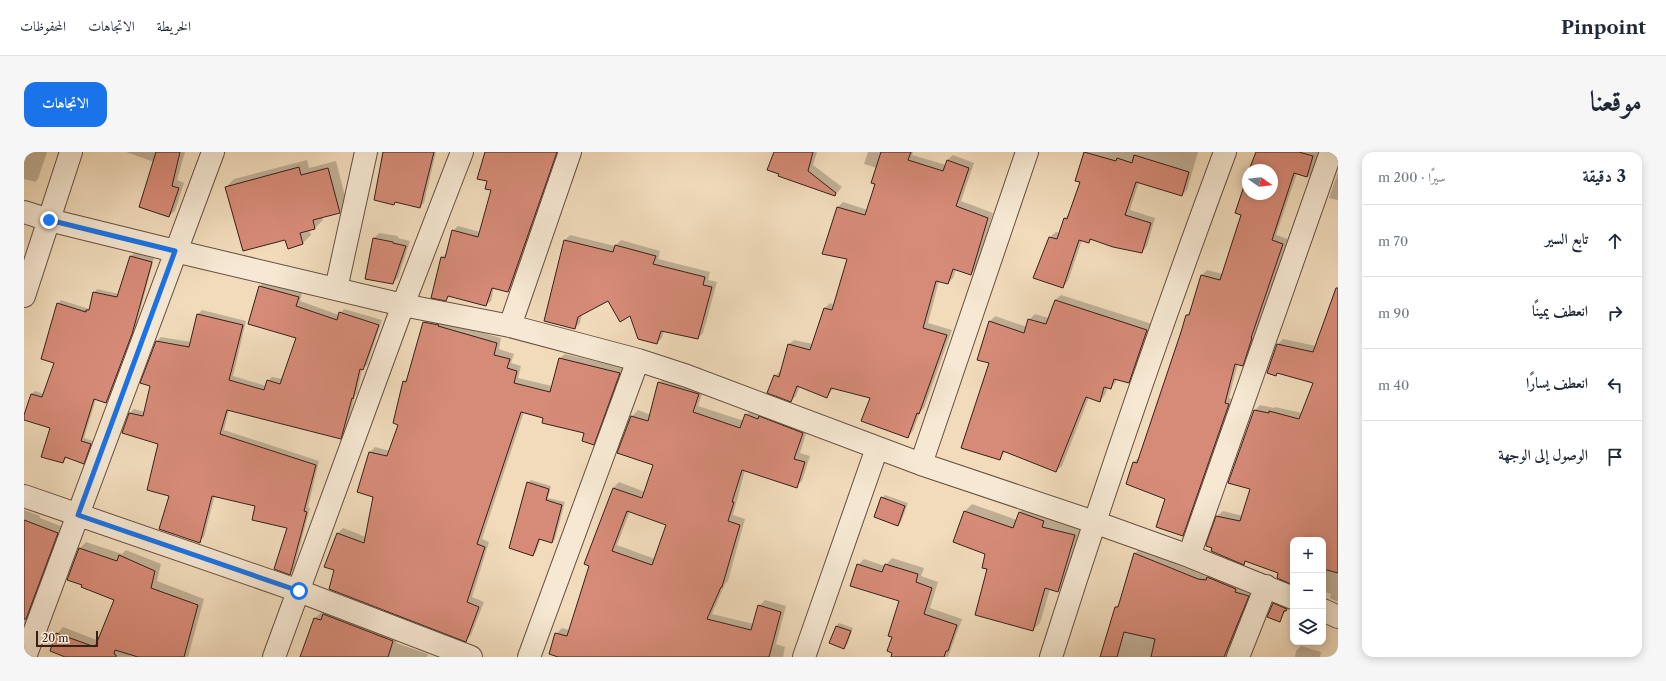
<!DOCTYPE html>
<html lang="ar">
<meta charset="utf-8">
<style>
:root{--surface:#fff;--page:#f6f6f7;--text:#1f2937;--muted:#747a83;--line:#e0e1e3;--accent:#1a73e8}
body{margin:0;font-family:"Libre Caslon Text",Amiri,serif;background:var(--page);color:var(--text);direction:rtl}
.controls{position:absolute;right:12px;bottom:12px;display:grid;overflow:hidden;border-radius:8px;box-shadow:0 2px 10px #0003}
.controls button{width:36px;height:36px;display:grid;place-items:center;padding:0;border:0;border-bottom:1px solid var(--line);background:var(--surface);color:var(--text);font:20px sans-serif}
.compass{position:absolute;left:1218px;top:12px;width:36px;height:36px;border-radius:50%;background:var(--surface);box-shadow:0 2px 10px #0003;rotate:104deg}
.scale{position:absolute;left:12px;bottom:10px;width:62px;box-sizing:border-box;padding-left:4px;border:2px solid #372018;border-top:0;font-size:11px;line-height:14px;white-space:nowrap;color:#372018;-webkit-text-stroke:3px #f6e8d3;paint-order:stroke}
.stop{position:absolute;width:12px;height:12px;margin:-9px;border:3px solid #1a73e8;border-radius:50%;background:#fff}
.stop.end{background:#1a73e8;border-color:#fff;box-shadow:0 1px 4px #0008}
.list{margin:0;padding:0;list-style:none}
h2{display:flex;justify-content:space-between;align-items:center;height:52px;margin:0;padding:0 16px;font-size:17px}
h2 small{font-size:13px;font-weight:400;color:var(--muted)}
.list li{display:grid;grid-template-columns:26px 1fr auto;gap:12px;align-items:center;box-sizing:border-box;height:72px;padding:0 16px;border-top:1px solid var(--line)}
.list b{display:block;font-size:15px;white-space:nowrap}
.list em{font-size:13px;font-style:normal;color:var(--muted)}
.icon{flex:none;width:22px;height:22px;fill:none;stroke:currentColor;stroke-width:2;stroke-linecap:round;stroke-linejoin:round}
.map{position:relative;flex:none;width:1314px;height:505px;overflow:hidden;direction:ltr;border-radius:12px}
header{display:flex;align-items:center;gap:24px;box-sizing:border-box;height:56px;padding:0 20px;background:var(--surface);border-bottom:1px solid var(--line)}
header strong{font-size:19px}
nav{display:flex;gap:22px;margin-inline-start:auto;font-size:14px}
.intro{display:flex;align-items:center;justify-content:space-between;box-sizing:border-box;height:96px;padding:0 24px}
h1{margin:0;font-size:28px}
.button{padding:10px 18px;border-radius:12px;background:var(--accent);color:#fff;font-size:14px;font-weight:700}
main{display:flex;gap:24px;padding:0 24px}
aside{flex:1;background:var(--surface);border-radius:12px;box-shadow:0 2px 10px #0003}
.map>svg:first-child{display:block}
</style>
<header>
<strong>Pinpoint</strong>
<nav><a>الخريطة</a><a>الاتجاهات</a><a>المحفوظات</a></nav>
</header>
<div class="intro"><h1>موقعنا</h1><a class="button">الاتجاهات</a></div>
<main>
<aside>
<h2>3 دقيقة<small>سيرًا · 200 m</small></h2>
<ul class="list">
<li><svg class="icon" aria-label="ahead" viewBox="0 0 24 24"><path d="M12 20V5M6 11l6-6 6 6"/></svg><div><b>تابع السير</b></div><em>70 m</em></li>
<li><svg class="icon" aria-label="right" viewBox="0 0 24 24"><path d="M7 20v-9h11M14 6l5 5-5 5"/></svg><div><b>انعطف يمينًا</b></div><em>90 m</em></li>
<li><svg class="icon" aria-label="left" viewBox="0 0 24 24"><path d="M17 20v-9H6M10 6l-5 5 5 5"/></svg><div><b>انعطف يسارًا</b></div><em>40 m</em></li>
<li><svg class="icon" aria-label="arrive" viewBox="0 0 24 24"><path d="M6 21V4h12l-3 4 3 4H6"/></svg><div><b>الوصول إلى الوجهة</b></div></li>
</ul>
</aside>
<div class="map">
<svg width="1314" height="505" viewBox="0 0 1314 505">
<rect width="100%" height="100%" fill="#f1dbbb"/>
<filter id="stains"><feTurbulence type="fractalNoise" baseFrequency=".005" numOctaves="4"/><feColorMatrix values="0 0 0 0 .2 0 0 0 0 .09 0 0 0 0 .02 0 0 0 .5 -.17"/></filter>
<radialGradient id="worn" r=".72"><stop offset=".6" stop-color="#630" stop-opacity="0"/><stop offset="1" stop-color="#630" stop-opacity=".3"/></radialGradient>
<path fill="#0003" fill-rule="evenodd" d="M0,0H23L14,27L11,30L0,27Z
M102,0H161L153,28L160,31L151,59L145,64L130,10Z
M360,0H412L400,51L396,55L372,49L370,52Z
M462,0H535L489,134L484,139L470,135L467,149L462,153L426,143L422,148L408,145L418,105L423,101L429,79L434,74L456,80L468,37L464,29Z
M751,0H793L789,13L818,35L811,43Z
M844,0H889L888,3L922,13L923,8L929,3L950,11L937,49L969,61L952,117L947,122L932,117L929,126L924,131L915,129L904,171L928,178L900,256L896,260L889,279L884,284L847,245L810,236L803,244L776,234L772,244L767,249L751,224L756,219L758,220L764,193L770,188L789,192L801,156L806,151L810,153L824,106L814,55L819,50L844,58L852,32L853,16L840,12Z
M1061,0H1174L1163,38L1158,43L1115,30L1106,58L1131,66L1123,94L1118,100L1068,87L1065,90L1058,88L1044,129L1039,135L1010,125L1026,85L1032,80L1036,81L1040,67L1046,61L1057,29L1052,28Z
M1236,0H1296L1290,19L1284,25L1273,21L1252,83L1264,87L1231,181H1233L1224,207L1218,213L1214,211L1205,246L1210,247L1164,378L1158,383L1142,347L1110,310L1115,305L1163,163L1167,159L1178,123L1183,118L1199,122L1218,62L1224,26V42H1248V18H1227Z
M283,8L285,16L312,9L323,52L315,60L298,65L299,68L291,76L285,77L287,83L279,91L264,95L262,86L202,35L210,27Z
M1314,21V48L1305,46Z
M355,81L374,84V86L386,89L374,126L368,131L350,86Z
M546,83L591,94L597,88L636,99L634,107L686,120L684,128L693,130L679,181L674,186L640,179L638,186L633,191L607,163L584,147L558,161L556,171L551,176L541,88Z
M110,101L130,106L111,178L85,247L82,250L72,247L60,286L69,289L63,307L59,310L43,305L39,310L27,276L0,267L7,242L11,239L20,242L31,210L34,152L37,148L65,157L67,154L70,141L73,137L95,142L107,104Z
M240,130L278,141L276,149L315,163L320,157L358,168L343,213L338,217L333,242L331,244L321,281L316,286L205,258L200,278L295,309L284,355L286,356L270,417L266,422L264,376L232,354L191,343L180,385L175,389L147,343L136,291L106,261L110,257L121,260L127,233L118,230L133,189L137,185L167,190L174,162L178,158L222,169L209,224L242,234L244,229L248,225L259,227L273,185L236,134Z
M1037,143L1128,172L1110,224L1105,229L1093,227L1092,230L1087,236L1084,235L1081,243L1076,249L1065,245L1038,314L1032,319L982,299L976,306L966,211L965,170L971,164L1003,175L1005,168L1011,162L1025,166L1031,148Z
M1314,149V450L1306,446L1307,442L1299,439V388H1269V431L1256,420L1223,409L1220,411L1189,395L1183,394L1193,364L1199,359L1219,364L1227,336L1205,330L1231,258L1236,253L1250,256L1251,255L1278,261L1290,231L1254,221L1252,223L1244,220L1254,192L1259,187L1292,194Z
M405,165L477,186L475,197L490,202L487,211L497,214L494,226L528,234L535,207L541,202L600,216L574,287L569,292L562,281L500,260L458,387L465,390L448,445L460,450L447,483L442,488L314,381L319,376L342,385L350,345L334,340L346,300L351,295L366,299L375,272L380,230L384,225L400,170Z
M641,225L680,236L674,254L720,269L722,263L728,257L784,275L776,301L786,304L778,329L772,334L721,318L709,363L721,367L704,429L701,432L688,462L730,472L735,454L741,448L762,454L752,492L761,495L759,505H537L532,482L538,476L545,478L566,414L561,412L589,336L595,330L621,340L630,312L595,300L608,264L614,258L627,263L635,231ZM606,359L643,373L631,407L593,393Z
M507,328L527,334L524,346L541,350L531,387L528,390L517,386L512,400L509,403L504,331Z
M861,343L884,351L877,370L874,373L858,346Z
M948,352L993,368L996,360L1003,353L1027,362L1025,367L1058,376L1041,432L1034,439L1026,437L1016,471L1009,478L964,417L962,401L930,390L941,359Z
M0,358L16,364V366L39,375L13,444L11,446L0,480Z
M62,390L98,402L102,398L137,412L133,429L180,447L164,505H39L33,482L39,475L75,489L92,447L59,433L56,396Z
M1116,397L1179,423L1228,440L1202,505H1078L1091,455L1097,451L1111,401Z
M868,406L900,416L897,424L914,430L906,456L938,467L924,505H868L869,484L877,449L834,413L840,407L861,414Z
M1252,449L1264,455L1255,469L1249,452Z
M298,460L375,482L372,491L404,502L403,505H277L291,466Z
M815,471L829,476L823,493L820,496L812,474Z
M1277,494L1297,500L1296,505H1271L1272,499Z"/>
<path fill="#d68b78" stroke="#372018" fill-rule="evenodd" d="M132,0H156L148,34L155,36L145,65L115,55Z
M359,0H410L396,56L371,50L370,53L350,48Z
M461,0H533L484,140L468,136L462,154L424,144L422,149L407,146L417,105L421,106L428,78L454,85L467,38L461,37L463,29L453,27Z
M750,0H789L784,19L812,41L811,44L754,24L755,22L743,18Z
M857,0H887L884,8L919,19L923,8L945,16L932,54L964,66L947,123L929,117L924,132L912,129L899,176L923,183L895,262L893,261L884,286L837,269L846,246L807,236L803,246L773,234L767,250L743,241L750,223L755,225L764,192L786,198L800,156L808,158L823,107L798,102L813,55L841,63L851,32L847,31Z
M1060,0L1092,9L1093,6L1108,11L1110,3L1165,20L1158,44L1112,30L1101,63L1127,71L1118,101L1089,95L1066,87L1065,91L1055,88L1039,136L1009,126L1025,85L1033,87L1040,66L1043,67L1056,30L1051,29Z
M1232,0H1275L1289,4L1283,25L1270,21L1248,88L1259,92L1227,186H1228L1219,214L1211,212L1201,251L1205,252L1159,384L1132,375L1141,347L1102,332L1109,310L1113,311L1157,180L1162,163H1165L1177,123L1196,128L1217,63L1211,61L1224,22V42H1248V18H1225Z
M275,15L277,23L304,16L316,61L289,68L291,77L276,81L279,92L264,97L261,88L219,99L201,35Z
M349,86L369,90V91L382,94L369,132L341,127Z
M540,88L589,100L591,93L632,104L629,112L681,125L679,133L688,135L674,187L637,179L633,192L614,187L606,164L596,170L584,149L554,165L551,177L520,169Z
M106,104L128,110L108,182L82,251L70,247L57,289L67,292L60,312L41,305L39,311L17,305L26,276L0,268V263L7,242L18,245L30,211L17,207L33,151L62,160V158H65L69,140L93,145Z
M235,134L275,145L272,154L313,168L315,160L355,173L339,218L336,217L329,247L328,246L317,287L203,258L196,282L292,313L280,359L283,360L266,423L250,417L263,376L228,368L231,354L188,344L176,391L135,377L145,344L123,338L134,292L98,281L105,261L119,264L126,234L116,231L132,189L165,195L173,162L219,173L205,228L240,238L243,228L256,232L272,186L224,172Z
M1312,136H1314V421L1299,417V388H1269V433L1253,426L1254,421L1221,409L1220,413L1187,399L1188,396L1182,394V392L1192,364L1216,369L1226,337L1204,331L1230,258L1245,261V259L1275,267L1289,231L1253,221L1252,224L1243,221L1253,192L1289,200Z
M1031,148L1123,178L1105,231L1090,227L1087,237L1080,235L1076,250L1062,245L1032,320L979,299L976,308L937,296L965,211L953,208L965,169L1000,181L1004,167L1022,172Z
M399,170L415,173L414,174L473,191L470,203L486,207L483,216L493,219L490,231L526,240L535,206L596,221L570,293L558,289L560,281L518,271L519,266L497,260L453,392L461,395L443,450L455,455L442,490L305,437L310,418L300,415L313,381L340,391L349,345L333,340L345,300L363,304L374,273L369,271L379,229L382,230Z
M634,230L675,242L669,260L716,276L721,262L734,267L735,264L779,281L770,307L781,310L773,336L718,318L708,350H710L704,369L716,373L698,435H697L683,467L727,478L734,453L757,460L745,505H534L525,502L531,481L543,484L565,414L560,412L589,336L618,346L629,313L593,301L607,264L624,269ZM603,359L642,373L628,413L588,399Z
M503,330L525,337L522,348L538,353L528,391L515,387L509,404L485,396Z
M857,345L881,354L874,374L850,365Z
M940,359L989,376L995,360L1020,369L1018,375L1051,383L1034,440L1021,436L1009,479L951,463L963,417L958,416L961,402L929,390Z
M0,368L34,381L2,467H0Z
M55,396L93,409L95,403L131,419L127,436L174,453L160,505H114L91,498L90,502L92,503V505H41L26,499L32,481L71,495L90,448L57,435L58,433L43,428Z
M1110,401L1174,427L1182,428L1183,425L1212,437L1211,440L1225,444L1200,505H1127L1131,487L1100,480L1093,505H1076L1091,455H1094Z
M833,412L858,420L861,412L894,422L892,430L908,436L900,462L933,473L924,499H922L920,505H867L868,501L863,499L868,485L864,484L875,449L826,434Z
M1249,451L1263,457L1262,459H1260L1256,470L1243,465Z
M299,462L369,489L364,505H276L290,466L297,468Z
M812,474L827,479L820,497L805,491Z"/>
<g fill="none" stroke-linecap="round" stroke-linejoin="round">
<g stroke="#664f41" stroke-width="24">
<path id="minor" d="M0,60L25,68L151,99L379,153L486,174L614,208L663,224L897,312L1070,370L1165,404L1269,446
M312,137L342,0
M486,174L546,0
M897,312L1003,0
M0,344L275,439L447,505
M1165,404L1307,0
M1299,458L1314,465
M1,505L189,0
M250,505L379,153L438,0
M505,505L614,208
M780,505L853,296
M1027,505C1081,335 1139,167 1201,0
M1214,505L1242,434"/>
</g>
<g stroke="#664f41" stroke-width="24">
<path id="tertiary" d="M0,144L47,0"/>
</g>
<use href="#minor" stroke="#f6e8d3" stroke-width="22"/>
<use href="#tertiary" stroke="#f6e8d3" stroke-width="22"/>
</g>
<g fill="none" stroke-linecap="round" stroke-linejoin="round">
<path stroke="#1a73e8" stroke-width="5" d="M25,68L151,99L54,363L275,439"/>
</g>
<rect width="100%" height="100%" filter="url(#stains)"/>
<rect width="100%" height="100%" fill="url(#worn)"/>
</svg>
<div class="controls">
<button>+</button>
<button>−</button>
<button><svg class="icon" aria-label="layers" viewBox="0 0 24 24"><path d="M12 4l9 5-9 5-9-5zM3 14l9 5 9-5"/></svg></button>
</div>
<svg class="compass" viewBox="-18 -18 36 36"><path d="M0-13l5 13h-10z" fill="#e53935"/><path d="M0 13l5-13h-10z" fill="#747a83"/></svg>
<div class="scale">20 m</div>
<div class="stop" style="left:275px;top:439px"></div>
<div class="stop end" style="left:25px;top:68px"></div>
</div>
</main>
